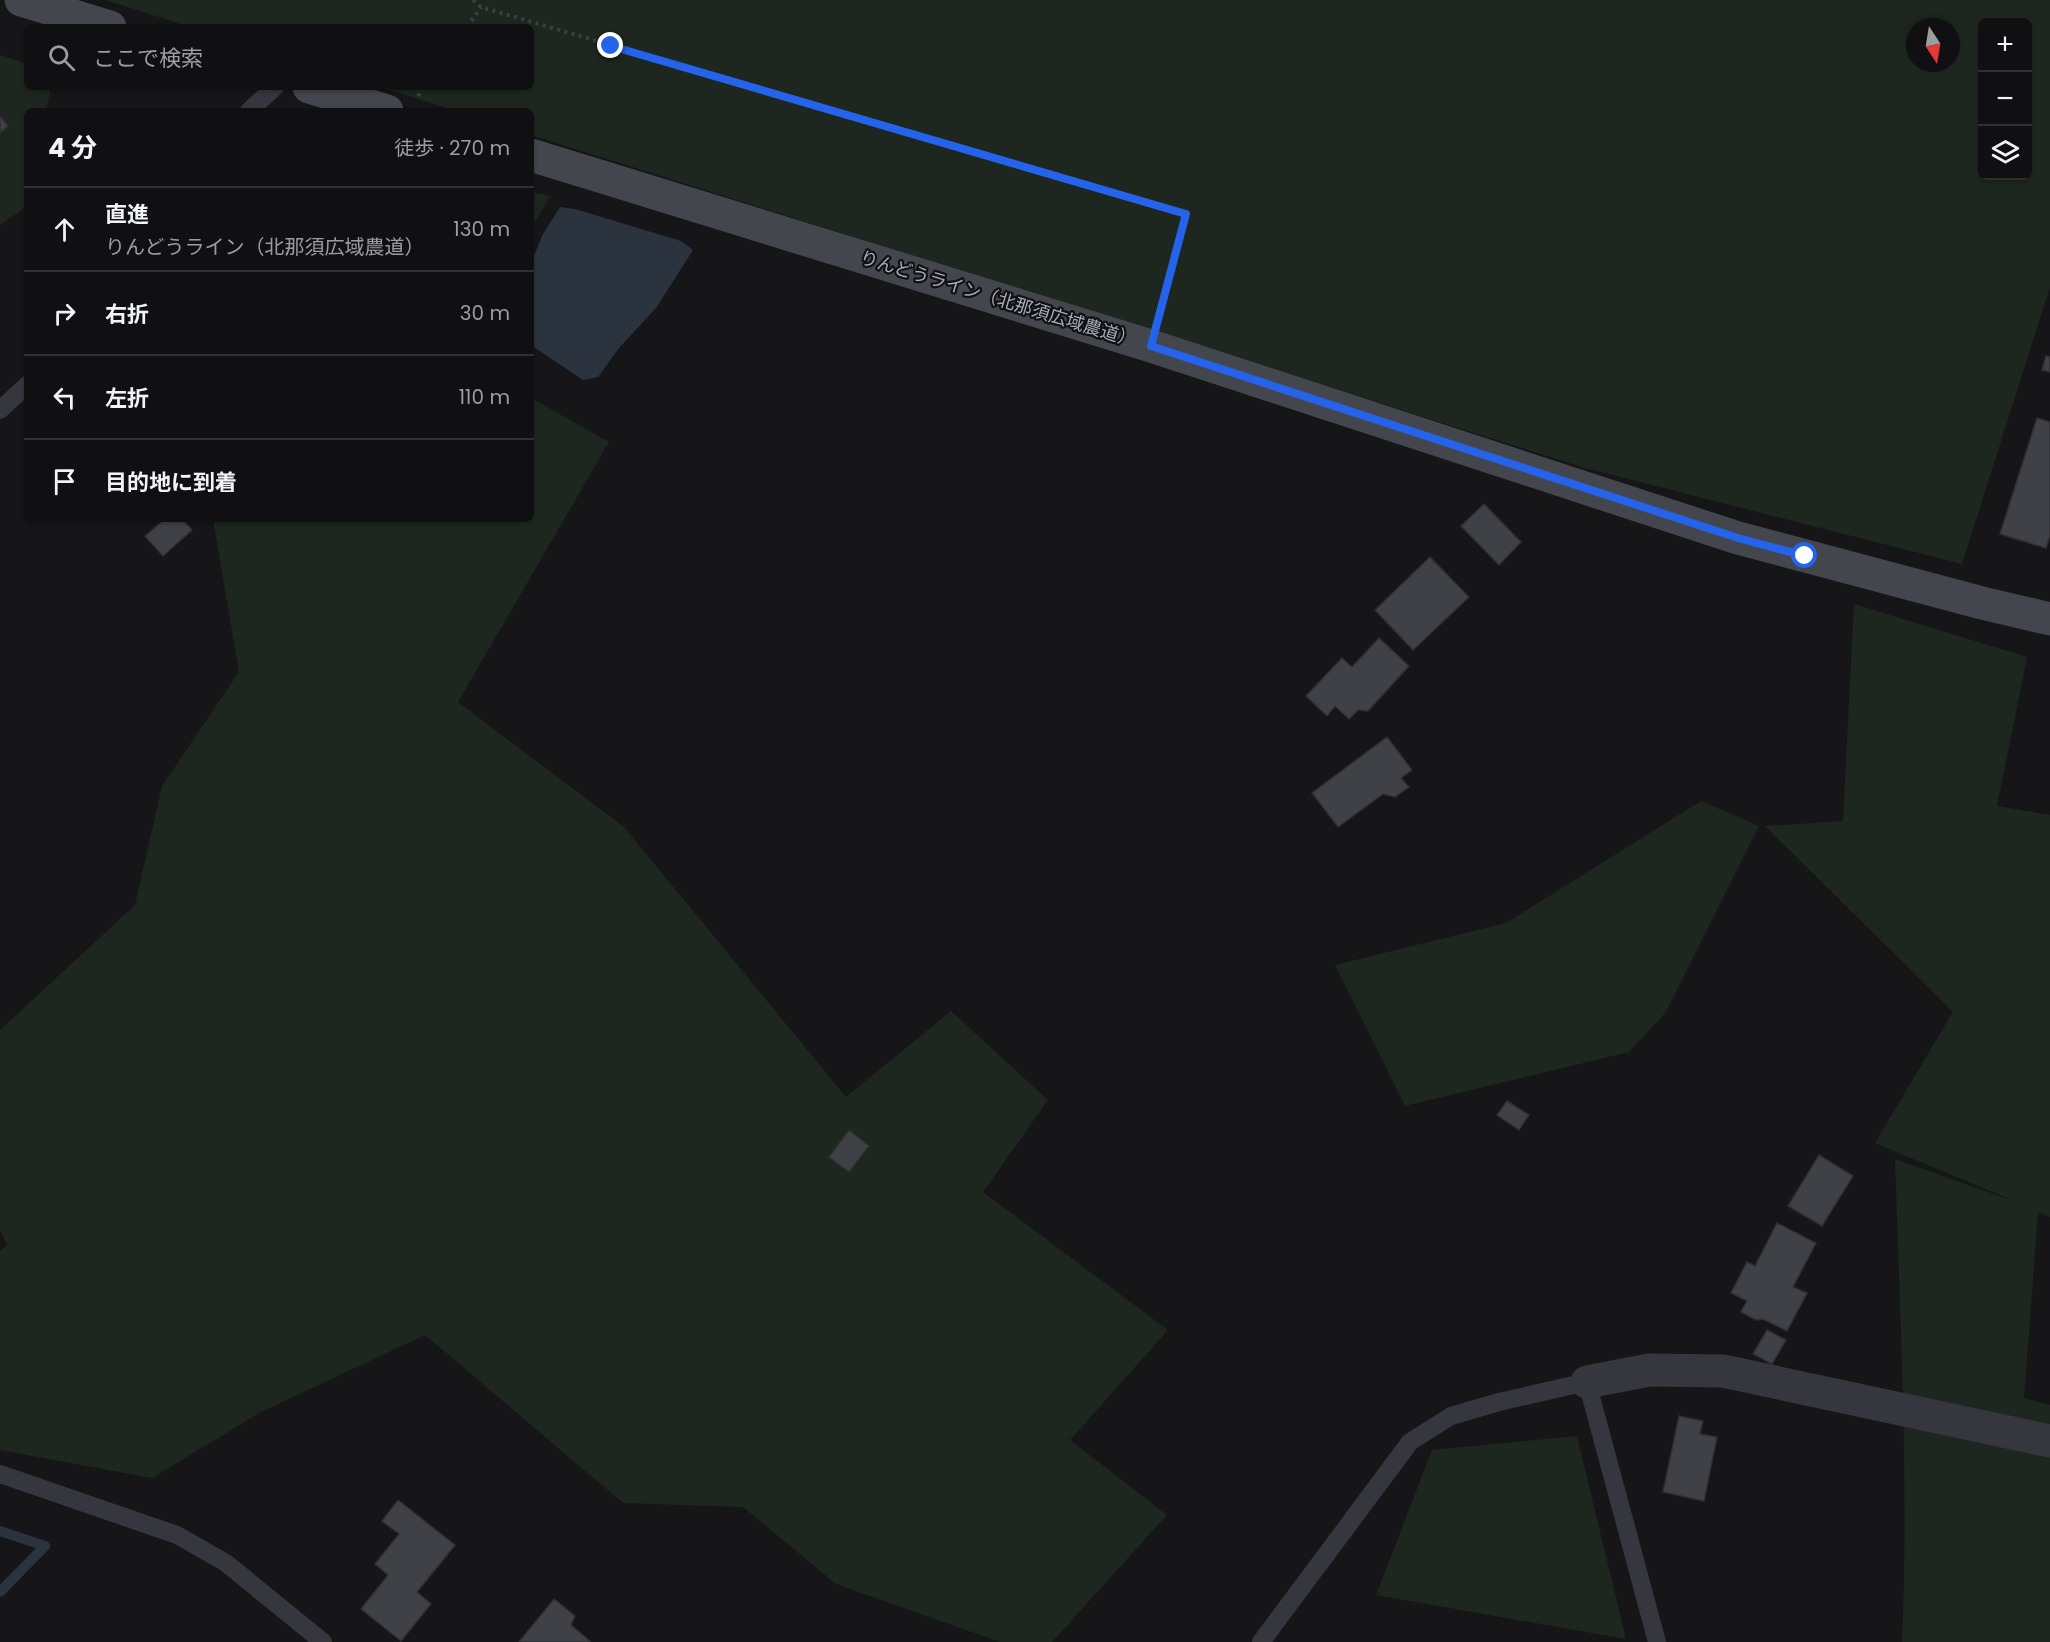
<!DOCTYPE html>
<html lang="ja">
<meta charset="utf-8">
<style>
:root{--surface:#101012;--page:#1e1e20;--text:#f1f3f6;--muted:#9c9d9f;--line:#303032}
body{margin:0;font-family:Poppins,"Noto Sans JP",sans-serif;background:var(--page);color:var(--text)}
.controls{position:absolute;right:18px;top:18px;display:grid;overflow:hidden;border-radius:9px;box-shadow:0 2px 4px #0004}
.controls button{width:54px;height:54px;display:grid;place-items:center;padding:0;border:0;border-bottom:2px solid var(--line);background:var(--surface);color:var(--text);font:30px sans-serif}
.compass{position:absolute;left:1906px;top:18px;width:54px;height:54px;border-radius:50%;background:var(--surface);box-shadow:0 2px 4px #0004;rotate:168deg}
.stop{position:absolute;width:18px;height:18px;margin:-14px;border:4px solid #2563eb;border-radius:50%;background:#fff}
.stop.end{background:#2563eb;border-color:#fff;box-shadow:0 2px 6px #0008}
.list{margin:0;padding:0;list-style:none}
h2{display:flex;justify-content:space-between;align-items:center;height:78px;margin:0;padding:0 24px;font-size:26px}
h2 small{font-size:20px;font-weight:400;color:var(--muted)}
.list li{display:grid;grid-template-columns:39px 1fr auto;gap:18px;align-items:center;box-sizing:border-box;height:84px;padding:0 24px;border-top:2px solid var(--line)}
.list b{display:block;font-size:22px;white-space:nowrap}
.list p{margin:0;font-size:20px;white-space:nowrap;color:var(--muted)}
.list em{font-size:20px;font-style:normal;color:var(--muted)}
.icon{flex:none;width:33px;height:33px;fill:none;stroke:currentColor;stroke-width:2;stroke-linecap:round;stroke-linejoin:round}
.map{position:relative;flex:none;width:2050px;height:1642px;overflow:hidden}
.search{position:absolute;background:var(--surface);box-shadow:0 2px 4px #0004;left:24px;top:24px;width:510px;height:66px;display:flex;align-items:center;gap:15px;box-sizing:border-box;padding:0 21px;border-radius:9px;color:var(--muted);font-size:22px}
.panel{position:absolute;background:var(--surface);box-shadow:0 2px 4px #0004;left:24px;top:108px;width:510px;height:414px;border-radius:9px}
.map>svg:first-child{display:block}
</style>
<div class="map">
<svg width="2050" height="1642" viewBox="0 0 2050 1642">
<rect width="100%" height="100%" fill="#161618"/>
<path fill="#1d271f" fill-rule="evenodd" d="M105,0H2050V287L1962,564L1585,468L531,135V111H456L380,87H531V27H191ZM1982,22H2028V176H1982ZM1915,27H1951V63H1915Z
M0,55L27,64V87H51L46,111H27L26,207L0,225Z
M531,192L550,196L531,229Z
M531,398L609,442L458,702L624,827L846,1097L951,1011L1048,1100L983,1192L1168,1330L1070,1440L1167,1515L1052,1642H1000L836,1584L743,1507L623,1503L425,1335L261,1412L152,1478L0,1450V1251L7,1245L0,1230V1030L135,905L162,786L239,672L213,519H531Z
M1854,604L2027,657L1997,806L2050,815V1217L2038,1212L2024,1398L2050,1405V1642H1902C1909,1481 1900,1319 1895,1159L2019,1203L1875,1143L1953,1012L1765,826L1843,821Z
M1701,801L1759,826L1666,1012L1629,1052L1405,1106L1335,965L1506,923Z
M1577,1436L1626,1639L1376,1595L1432,1450Z"/>
<path fill="#2b343e" d="M560,207L575,209L681,241L693,250L656,308L619,348L598,377L583,380L531,345V263L543,234Z"/>
<g fill="none" stroke-linecap="round" stroke-linejoin="round">
<path stroke="#2b343e" stroke-width="10" d="M0,1531L45,1546L0,1592"/>
</g>
<path fill="#404146" stroke="#303034" stroke-width="1.5" d="M0,116L8,126L0,133Z
M2046,356L2050,357V372L2042,370Z
M2037,418L2050,422V535L2046,548L2000,534Z
M1484,504L1521,542L1499,565L1461,526Z
M165,519H182L192,530L163,556L145,536Z
M1430,557L1469,597L1413,650L1375,610Z
M1379,638L1409,666L1368,711L1358,710L1349,719L1335,706L1327,716L1306,696L1342,658L1352,667Z
M1387,737L1412,770L1401,778L1409,787L1395,797L1383,794L1338,827L1312,793Z
M1507,1101L1529,1115L1519,1130L1497,1115Z
M849,1130L869,1146L849,1172L829,1157Z
M1819,1155L1853,1176L1822,1226L1788,1206Z
M1777,1223L1816,1243L1793,1287L1807,1293L1787,1331L1763,1319L1756,1320L1741,1312L1747,1301L1731,1293L1747,1262L1755,1266Z
M1767,1330L1786,1340L1772,1364L1753,1354Z
M1679,1416L1703,1421L1700,1434L1717,1437L1704,1501L1663,1492Z
M398,1500L455,1545L417,1592L431,1604L401,1641L361,1609L388,1575L375,1564L399,1534L382,1521Z
M554,1599L575,1616L571,1625L590,1641V1642H519Z"/>
<g fill="none" stroke-linecap="round" stroke-linejoin="round">
<path stroke="#3c3e45" stroke-width="4" stroke-dasharray="3 4.5" stroke-linecap="butt" d="M473,0L481,7L1186,214L1160,313
M467,27L481,7
M418,96L424,87"/>
<path stroke="#36373e" stroke-width="18" d="M249,111L275,87
M0,410L27,385
M0,1474L177,1535L226,1563L323,1642
M1261,1642L1410,1442L1451,1416L1499,1402L1587,1382L1657,1642"/>
<path stroke="#36373e" stroke-width="33" d="M1587,1382L1649,1370L1723,1371L2050,1441"/>
<path stroke="#44464e" stroke-width="33" d="M21,0L110,27
M309,87L387,111
M531,155L1151,346L1738,538L1982,603L2050,619"/>
</g>
<g fill="none" stroke-linecap="round" stroke-linejoin="round">
<path stroke="#2563eb" stroke-width="8" d="M611,46L1186,214L1151,346L1738,538L1805,556"/>
</g>
<g text-anchor="middle" stroke-width="4.5" stroke-linejoin="round" paint-order="stroke">
<g font-size="18" fill="#a7acba" stroke="#111113">
<text transform="translate(998 299) rotate(17)" y="6">りんどうライン（北那須広域農道）</text>
</g>
</g>
</svg>
<div class="controls">
<button>+</button>
<button>−</button>
<button><svg class="icon" aria-label="layers" viewBox="0 0 24 24"><path d="M12 4l9 5-9 5-9-5zM3 14l9 5 9-5"/></svg></button>
</div>
<svg class="compass" viewBox="-18 -18 36 36"><path d="M0-13l5 13h-10z" fill="#e53935"/><path d="M0 13l5-13h-10z" fill="#9c9d9f"/></svg>
<div class="stop" style="left:1805px;top:556px"></div>
<div class="stop end" style="left:611px;top:46px"></div>
<div class="search"><svg class="icon" aria-label="search" viewBox="0 0 24 24"><circle cx="10" cy="10" r="6"/><path d="M15 15l6 6"/></svg>ここで検索</div>
<section class="panel">
<h2>4 分<small>徒歩 · 270 m</small></h2>
<ul class="list">
<li><svg class="icon" aria-label="ahead" viewBox="0 0 24 24"><path d="M12 20V5M6 11l6-6 6 6"/></svg><div><b>直進</b><p>りんどうライン（北那須広域農道）</p></div><em>130 m</em></li>
<li><svg class="icon" aria-label="right" viewBox="0 0 24 24"><path d="M7 20v-9h11M14 6l5 5-5 5"/></svg><div><b>右折</b></div><em>30 m</em></li>
<li><svg class="icon" aria-label="left" viewBox="0 0 24 24"><path d="M17 20v-9H6M10 6l-5 5 5 5"/></svg><div><b>左折</b></div><em>110 m</em></li>
<li><svg class="icon" aria-label="arrive" viewBox="0 0 24 24"><path d="M6 21V4h12l-3 4 3 4H6"/></svg><div><b>目的地に到着</b></div></li>
</ul>
</section>
</div>
